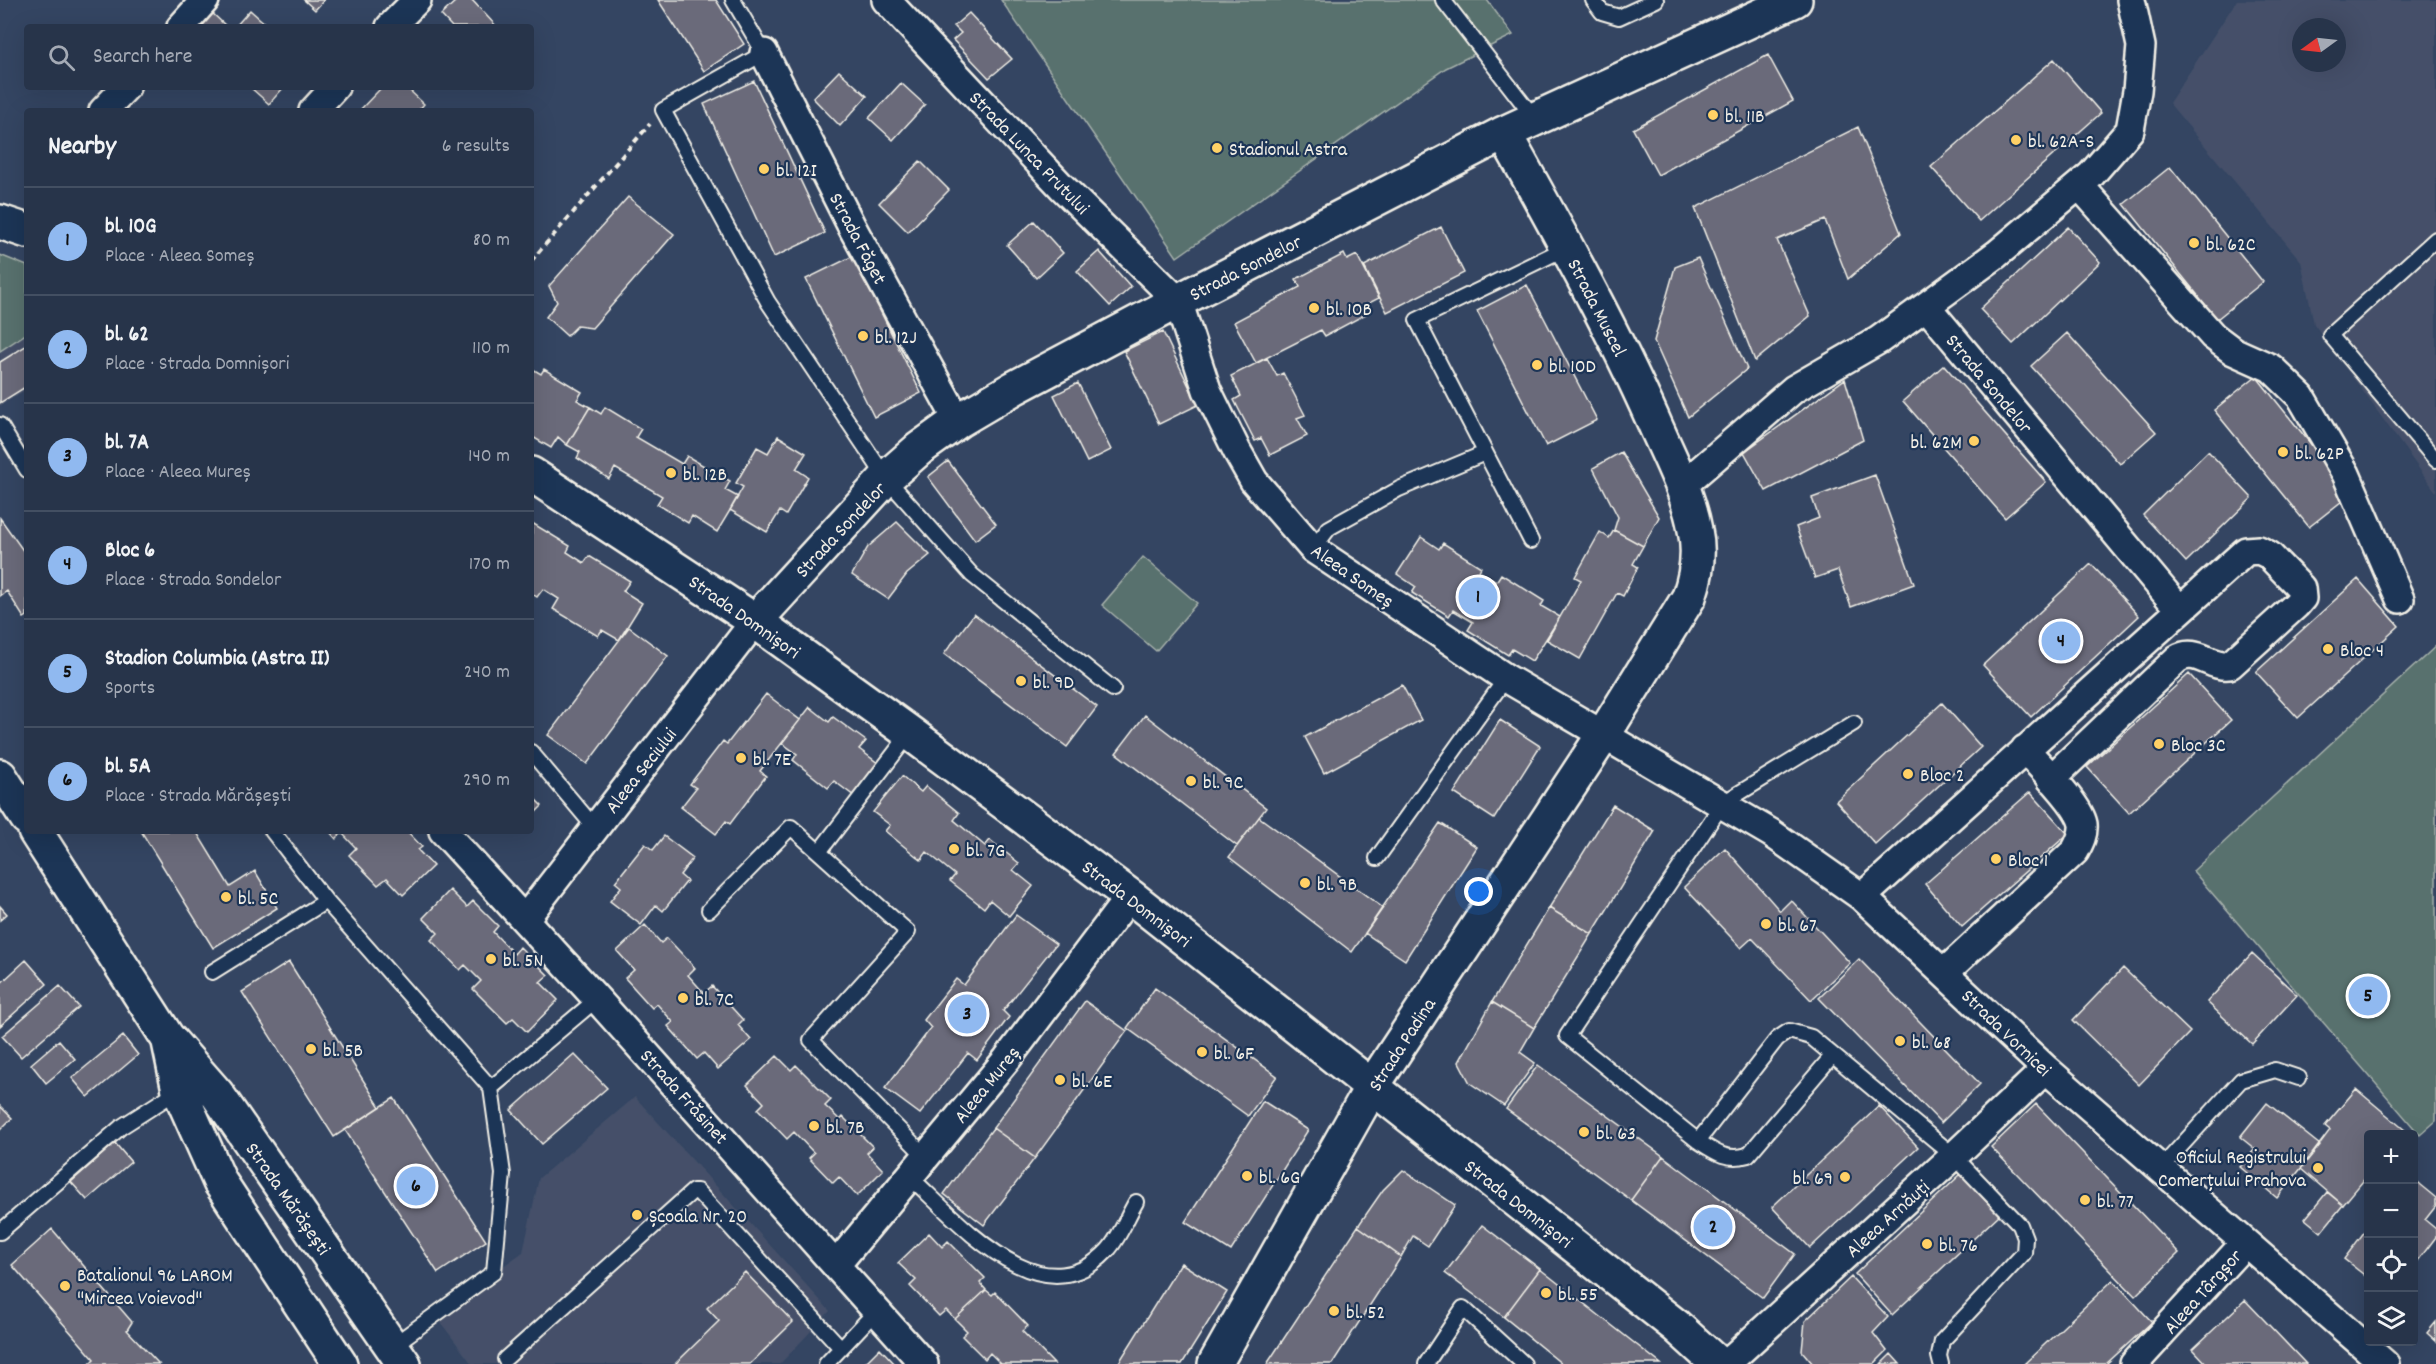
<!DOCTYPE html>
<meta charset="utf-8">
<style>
:root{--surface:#27344a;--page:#2f3c51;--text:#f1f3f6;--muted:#a4aab5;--line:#434f62;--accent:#90b9f0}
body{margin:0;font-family:Dekko,sans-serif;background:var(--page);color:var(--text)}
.controls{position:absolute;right:18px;bottom:18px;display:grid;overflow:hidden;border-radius:6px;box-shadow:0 6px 24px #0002}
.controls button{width:54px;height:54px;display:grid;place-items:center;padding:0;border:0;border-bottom:2px solid var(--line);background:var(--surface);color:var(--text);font:30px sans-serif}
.compass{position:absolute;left:2292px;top:18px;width:54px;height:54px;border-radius:50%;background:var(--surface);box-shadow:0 6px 24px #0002;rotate:255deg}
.you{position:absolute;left:1479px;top:892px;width:21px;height:21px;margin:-15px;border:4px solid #fff;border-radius:50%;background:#1a73e8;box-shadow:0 0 0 9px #1a73e833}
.badge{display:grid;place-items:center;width:39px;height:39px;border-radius:50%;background:var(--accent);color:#111;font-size:20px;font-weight:700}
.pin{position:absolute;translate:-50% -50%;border:3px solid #fff;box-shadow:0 2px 6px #0006}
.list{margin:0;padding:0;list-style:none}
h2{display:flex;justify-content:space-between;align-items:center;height:78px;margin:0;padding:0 24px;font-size:26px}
h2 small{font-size:20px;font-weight:400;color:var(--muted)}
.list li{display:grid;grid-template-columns:39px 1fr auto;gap:18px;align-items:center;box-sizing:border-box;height:108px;padding:0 24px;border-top:2px solid var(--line)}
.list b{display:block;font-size:22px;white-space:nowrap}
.list p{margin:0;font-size:20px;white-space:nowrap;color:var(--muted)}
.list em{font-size:20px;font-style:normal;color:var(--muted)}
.icon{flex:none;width:33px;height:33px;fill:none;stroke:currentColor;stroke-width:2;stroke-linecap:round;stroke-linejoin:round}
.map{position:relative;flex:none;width:2436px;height:1364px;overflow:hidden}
.search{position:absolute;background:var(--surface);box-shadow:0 6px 24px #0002;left:24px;top:24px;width:510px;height:66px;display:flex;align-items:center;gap:15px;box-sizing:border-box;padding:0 21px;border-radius:6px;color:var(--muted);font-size:22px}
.panel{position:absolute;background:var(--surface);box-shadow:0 6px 24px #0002;left:24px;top:108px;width:510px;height:726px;border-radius:6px}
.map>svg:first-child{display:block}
</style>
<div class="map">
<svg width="2436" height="1364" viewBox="0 0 2436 1364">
<rect width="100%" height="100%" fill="#344562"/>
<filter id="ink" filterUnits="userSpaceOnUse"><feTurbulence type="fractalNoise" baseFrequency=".0167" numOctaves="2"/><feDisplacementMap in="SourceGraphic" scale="12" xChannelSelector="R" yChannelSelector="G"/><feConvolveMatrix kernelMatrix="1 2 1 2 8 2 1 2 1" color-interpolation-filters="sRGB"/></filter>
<g filter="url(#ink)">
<path fill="#445069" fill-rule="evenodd" d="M2237,0H2436V492L2314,324L2301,261L2169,103ZM2301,27H2337V63H2301Z
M27,333V389L0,406V351Z
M635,1097L830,1311L780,1364H472L435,1315L523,1252L539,1178Z"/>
<path fill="#59716e" stroke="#a6b1ab" stroke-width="1.5" d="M1001,0H1487L1513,35L1446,68L1177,257Z
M0,255L27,266V333L0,351Z
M1143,557L1197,603L1156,651L1102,605Z
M2436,646V1121L2420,1135L2193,871Z"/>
<path fill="#6a6a7a" stroke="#f4f1e8" stroke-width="1.5" d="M304,0H324L315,10Z
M457,0H472L497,27H452L441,15Z
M658,0H716L744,44L704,71Z
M250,10L269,27H235Z
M210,11L227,27H195Z
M969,13L1012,59L989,78L953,40L961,33L954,26Z
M1768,55L1793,101L1658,175L1633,129Z
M2054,59L2101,113L1979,221L1931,167Z
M839,71L867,96L840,126L813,98Z
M754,81L825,233L774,257L704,104Z
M901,83L925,105L893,140L869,118Z
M250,87H284L269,104Z
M382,87H406L424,104L418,111H359Z
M1858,127L1901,233L1848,279L1825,220L1777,240L1810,316L1755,361L1695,208Z
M920,161L949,190L908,232L879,203Z
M2170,167L2263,282L2217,319L2124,204Z
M628,197L674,234L592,328L577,326L567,336L546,317L557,302L549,286Z
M1034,221L1063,253L1036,278L1007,245Z
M1441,227L1464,273L1387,312L1364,266Z
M2068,227L2100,262L2013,344L1980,309Z
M1099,251L1131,287L1110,306L1077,271Z
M1344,254L1347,260L1357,255L1379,298L1367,304L1370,312L1325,336L1321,330L1256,363L1234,322L1300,287L1296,279Z
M853,256L921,393L874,417L806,279Z
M1698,258L1747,369L1688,417L1654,341L1675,267Z
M1527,285L1597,420L1546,446L1477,311Z
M1163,332L1198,405L1159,424L1124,351Z
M2067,333L2156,432L2120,464L2031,366Z
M27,345V386L0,403V362Z
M1267,358L1277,376L1283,373L1305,415L1297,418L1307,436L1270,455L1261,438L1255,441L1234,400L1241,396L1231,376Z
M1944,365L2046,482L2005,518L1903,401Z
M531,368L541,374L544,369L582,392L577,400L590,407L567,445L558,437L551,448L531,436Z
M2256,376L2351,494L2309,527L2214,410Z
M1845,379L1863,440L1766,491L1744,452Z
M1078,383L1111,450L1087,462L1054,395Z
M590,407L601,414L605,407L641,429L636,437L682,464L687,456L730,481L725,490L738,497L717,532L692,516L688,523L657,504L662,496L615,468L609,479L577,458L580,452L567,445Z
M778,436L806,453L796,469L808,477L786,515L780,511L767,532L730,510L743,487L736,483L757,447L768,453Z
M2208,451L2252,498L2186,562L2143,515Z
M1621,452L1659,517L1643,546L1614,530L1618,517L1593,468Z
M948,461L996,524L975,540L928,477Z
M1875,475L1914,584L1851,607L1838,570L1815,578L1796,527L1819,518L1812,498Z
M0,518L27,556V616L24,618L7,591L0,596Z
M897,522L930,555L907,574L888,599L852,575L868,547Z
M532,523L570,546L567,552L584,563L589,556L630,581L623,591L642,603L619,640L602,630L598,636L553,609L559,599L543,589L537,597L531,593Z
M1614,530L1643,546L1633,564L1638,567L1623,596L1617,593L1580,659L1547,640L1581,580L1575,577L1600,532L1609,538Z
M1421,537L1439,549L1443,543L1481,567L1479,571L1496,582L1501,574L1544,601L1541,606L1560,617L1532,661L1512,649L1508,655L1468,630L1473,622L1453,610L1449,616L1412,593L1416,587L1397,574Z
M2091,564L2139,616L2031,717L1983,665Z
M2358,579L2399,626L2298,718L2256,672Z
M974,614L1097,707L1067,747L944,654Z
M629,627L668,656L587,764L548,735Z
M2189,674L2231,720L2129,813L2087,767Z
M1402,685L1421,720L1324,773L1305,737Z
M766,694L800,720L760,771L766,776L730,824L726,821L716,834L681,807L696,788L690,784L723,741L727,744Z
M1942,703L1981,747L1875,844L1836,801Z
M810,707L829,722L833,717L866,741L859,749L879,764L854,796L834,781L828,788L793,760L797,754L782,743Z
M1145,715L1266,808L1237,846L1116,753Z
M1500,720L1540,746L1494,819L1454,793Z
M902,776L921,792L926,786L959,813L954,820L985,846L990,840L1019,863L1013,870L1033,886L1009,916L990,900L984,908L950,881L955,875L927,852L921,860L885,831L890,825L873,812Z
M2030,792L2068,834L1962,927L1925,884Z
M531,795L542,806L531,817Z
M1613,805L1655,831L1592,934L1549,908Z
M1259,817L1383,908L1352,952L1229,857Z
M1440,823L1477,847L1405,960L1365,933Z
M141,831H196L230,887L255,871L277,908L213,948Z
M329,831H407L422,847L418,850L433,866L403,895L387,878L378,885L349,855L356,848L342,833L336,839Z
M664,836L693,858L680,875L687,881L663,911L656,905L641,925L610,901L621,887L615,882L645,844L653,850Z
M1725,848L1780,911L1791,900L1850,963L1811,1000L1752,938L1741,948L1684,887Z
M450,890L467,907L473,901L498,926L493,932L514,954L520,947L548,975L540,982L558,1000L527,1032L513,1018L507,1023L473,989L481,981L465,965L460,970L431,940L438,933L423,918Z
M0,906L7,914L0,920Z
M1549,908L1592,934L1534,1028L1492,1002Z
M1016,915L1056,944L1003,1011L1009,1017L977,1060L968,1053L920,1114L885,1088L931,1028L924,1020L956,979L964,985Z
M645,925L661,943L667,938L695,968L688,975L704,993L712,986L743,1020L738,1025L751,1040L718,1069L704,1053L697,1059L668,1026L673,1022L657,1004L652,1008L625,978L634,970L617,951Z
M2252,953L2297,995L2252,1044L2207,1002Z
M1859,959L1980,1084L1941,1123L1819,998Z
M26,960L47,984L0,1026V984Z
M289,962L380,1107L334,1137L242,992Z
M2123,968L2190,1032L2139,1085L2073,1020Z
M60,986L79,1007L21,1057L2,1036Z
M1155,988L1277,1076L1248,1116L1127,1028Z
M1085,1001L1127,1031L1035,1158L993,1128Z
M1492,1002L1534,1028L1520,1052L1535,1063L1504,1106L1470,1083L1459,1062Z
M123,1036L138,1055L88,1097L72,1078Z
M59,1040L75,1059L46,1083L31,1064Z
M574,1054L607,1088L542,1144L511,1110Z
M777,1056L791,1070L796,1065L831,1100L825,1106L840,1120L843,1117L873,1147L867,1153L883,1170L857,1196L839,1177L833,1183L809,1158L814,1153L794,1132L787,1139L758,1109L764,1103L747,1085Z
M1538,1065L1663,1156L1631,1200L1506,1109Z
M2356,1089L2406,1131L2403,1134H2368V1175L2343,1205L2301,1169L2330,1130L2325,1126Z
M394,1098L486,1241L438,1273L345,1130Z
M1263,1101L1308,1130L1231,1251L1185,1222Z
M2267,1103L2320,1145L2277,1198L2240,1167L2255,1149L2240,1137Z
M2036,1104L2179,1253L2135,1296L1991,1147Z
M0,1106L12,1118L0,1130Z
M1879,1106L1918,1147L1810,1248L1772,1207Z
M993,1128L1035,1158L984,1225L944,1194Z
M115,1143L131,1162L87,1200L71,1182Z
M1663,1156L1795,1254L1763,1298L1631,1200Z
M1403,1170L1455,1205L1428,1246L1413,1236L1401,1257L1358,1226L1383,1190Z
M1961,1174L1999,1215L1892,1315L1855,1274Z
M2414,1180L2436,1198V1206L2425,1220L2436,1229V1237L2414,1266Z
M2327,1192L2343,1205L2321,1232L2305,1219Z
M1482,1225L1540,1269L1504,1317L1445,1273Z
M1358,1226L1401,1257L1332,1364H1267Z
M2368,1227V1278L2344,1259Z
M52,1229L132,1322L127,1330L159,1364H89L94,1359L12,1265Z
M929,1233L942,1247L948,1241L985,1278L980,1283L986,1290L955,1319L946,1310L939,1316L910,1286L916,1280L898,1263Z
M1181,1263L1227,1292L1182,1364H1118Z
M1540,1269L1661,1364H1562L1504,1317Z
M745,1272L793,1322L750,1364H675L719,1321L707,1308Z
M1851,1277L1888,1317L1873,1333L1887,1351L1874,1364H1813L1802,1351L1805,1321Z
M2113,1280L2152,1322L2106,1364H2024Z
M986,1290L992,1295L995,1292L1028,1326L1022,1331L1054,1364H1001L990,1353L985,1359L962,1336L967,1331L955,1319Z
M2245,1300L2306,1364H2207L2193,1349Z
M2436,1322V1341L2427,1333Z
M880,1348L895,1364H864Z
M1891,1354L1900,1364H1881Z"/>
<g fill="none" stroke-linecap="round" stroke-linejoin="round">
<g stroke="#f4f1e8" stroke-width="18">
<path id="service" d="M733,0L764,53L663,110L768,302L886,478L972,575L1113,689
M1443,0L1535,119
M1593,0L1602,12L1619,17L1656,0
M2436,239L2330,335L2436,460
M0,425L27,470
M1531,541L1417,320L1568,247
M1313,549L1329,528L1399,489L1485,453
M531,752L595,828
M272,831L326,901L491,1088L597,999
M819,852L910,733
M1377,858L1506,678
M709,910L791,827L908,932L811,1040L927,1158
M212,972L326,901
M1832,1056L1748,1155C1727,1161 1716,1153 1698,1141L1567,1036L1723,803L1854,723
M1698,1141L1777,1039L1789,1031L1811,1037L1954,1156L2020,1225L2025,1238L2024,1253L1942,1341L1939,1356L1941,1364
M2160,1169L2241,1080L2275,1070L2299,1078
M910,1177C960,1222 1041,1321 1108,1250C1120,1237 1127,1217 1136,1202
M0,1232L121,1127L179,1090
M391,1347L494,1272L503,1174L491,1088
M505,1359L693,1191H697L841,1348
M826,1364L877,1310
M1426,1364L1463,1308L1524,1364"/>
</g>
<g stroke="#f4f1e8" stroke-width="32">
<path id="minor" d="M886,0L1062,187L1178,301L1207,390L1237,451L1254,481L1313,549L1506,678L1771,833L1862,897L2046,1069L2385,1364
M181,27L205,0
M390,27L417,0
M764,53L852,227L958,421
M103,111L126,87
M313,111L335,87
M2080,186L2213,336L2233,351L2271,368L2301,397L2346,474L2400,599
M1926,306L2179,609
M1682,486L1794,389L1879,340L1926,306L1997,254L2091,175L2130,130L2137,91L2141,46L2131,0
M443,831L597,999L924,1364
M1862,897L2246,551L2259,550L2269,555L2301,588L2302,598L2296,605L2230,665C2210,668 2196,647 2177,659L2051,779
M525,919L755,621
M1945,972L2075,851C2080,842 2084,834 2083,824C2079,803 2039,766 2025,749
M836,1265L1007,1059L1130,896
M1726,1364L1954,1156L2046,1069
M2134,1364L2245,1243"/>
</g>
<g stroke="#f4f1e8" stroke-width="38">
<path id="tertiary" d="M0,222L27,231
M531,474L755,621L910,733L1130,896L1676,1326L1718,1364
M755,621L886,478L919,449L958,421L1014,388L1178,301L1504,133L1795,0
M1215,1364L1373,1085L1604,734L1689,597C1697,574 1700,553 1695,530C1688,491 1668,455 1653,420C1609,321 1556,227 1504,133"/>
</g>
<g stroke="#f4f1e8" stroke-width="38">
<path id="secondary" d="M0,776L27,818
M35,831L167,1037L217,1094L404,1364
M169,1042L179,1090L220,1182L340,1364"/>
</g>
<path stroke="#f4f1e8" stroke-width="4" stroke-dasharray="6 4.5" stroke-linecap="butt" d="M531,261L650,124"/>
<use href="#service" stroke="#1d3557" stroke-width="14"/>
<use href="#minor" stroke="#1d3557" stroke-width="27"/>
<use href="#tertiary" stroke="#1d3557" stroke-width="33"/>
<use href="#secondary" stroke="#1d3557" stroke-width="33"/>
</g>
</g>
<g fill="#ffd166" stroke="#1d3557" stroke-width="2">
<circle cx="1713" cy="115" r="6"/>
<circle cx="2016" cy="140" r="6"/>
<circle cx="1217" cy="148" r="6"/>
<circle cx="764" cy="169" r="6"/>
<circle cx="2194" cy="243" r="6"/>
<circle cx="1314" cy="308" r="6"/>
<circle cx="863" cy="336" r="6"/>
<circle cx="1537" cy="365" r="6"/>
<circle cx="1974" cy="441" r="6"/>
<circle cx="2283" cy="452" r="6"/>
<circle cx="671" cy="473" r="6"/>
<circle cx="2328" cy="649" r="6"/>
<circle cx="1021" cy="681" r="6"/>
<circle cx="2159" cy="744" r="6"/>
<circle cx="741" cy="758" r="6"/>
<circle cx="1908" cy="774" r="6"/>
<circle cx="1191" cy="781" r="6"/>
<circle cx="954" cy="849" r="6"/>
<circle cx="1996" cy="859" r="6"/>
<circle cx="1305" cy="883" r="6"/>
<circle cx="226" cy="897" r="6"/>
<circle cx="1766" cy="924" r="6"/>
<circle cx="491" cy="959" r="6"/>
<circle cx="683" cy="998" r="6"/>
<circle cx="1900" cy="1041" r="6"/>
<circle cx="311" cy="1049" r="6"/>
<circle cx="1202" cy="1052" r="6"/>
<circle cx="1060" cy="1080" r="6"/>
<circle cx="814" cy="1126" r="6"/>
<circle cx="1584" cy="1132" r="6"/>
<circle cx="2318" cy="1168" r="6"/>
<circle cx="1247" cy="1176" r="6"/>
<circle cx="1845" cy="1177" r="6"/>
<circle cx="2085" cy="1200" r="6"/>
<circle cx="637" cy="1215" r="6"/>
<circle cx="1927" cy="1244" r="6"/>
<circle cx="65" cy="1286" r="6"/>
<circle cx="1546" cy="1293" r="6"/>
<circle cx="1334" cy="1311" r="6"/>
</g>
<g text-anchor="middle" stroke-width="4.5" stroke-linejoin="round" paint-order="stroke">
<g font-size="20" fill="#f4f1e8" stroke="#1d3557" text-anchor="start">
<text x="1725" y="122">bl. 11B</text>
<text x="2028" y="147">bl. 62A-S</text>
<text x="1229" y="155">Stadionul Astra</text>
<text x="776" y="176">bl. 12I</text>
<text x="2206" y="250">bl. 62C</text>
<text x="1326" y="315">bl. 10B</text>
<text x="875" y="343">bl. 12J</text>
<text x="1549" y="372">bl. 10D</text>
<text x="1962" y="448" text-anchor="end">bl. 62M</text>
<text x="2295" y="459">bl. 62P</text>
<text x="683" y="480">bl. 12B</text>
<text x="2340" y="656">Bloc 4</text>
<text x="1033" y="688">bl. 9D</text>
<text x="2171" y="751">Bloc 3C</text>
<text x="753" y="765">bl. 7E</text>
<text x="1920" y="781">Bloc 2</text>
<text x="1203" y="788">bl. 9C</text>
<text x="966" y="856">bl. 7G</text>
<text x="2008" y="866">Bloc 1</text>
<text x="1317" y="890">bl. 9B</text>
<text x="238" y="904">bl. 5C</text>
<text x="1778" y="931">bl. 67</text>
<text x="503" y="966">bl. 5N</text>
<text x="695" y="1005">bl. 7C</text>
<text x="1912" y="1048">bl. 68</text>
<text x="323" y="1056">bl. 5B</text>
<text x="1214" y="1059">bl. 6F</text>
<text x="1072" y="1087">bl. 6E</text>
<text x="826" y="1133">bl. 7B</text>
<text x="1596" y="1139">bl. 63</text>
<text x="2306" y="1163" text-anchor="end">Oficiul Registrului<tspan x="2306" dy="23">Comerțului Prahova</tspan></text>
<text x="1259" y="1183">bl. 6G</text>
<text x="1833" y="1184" text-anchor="end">bl. 69</text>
<text x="2097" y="1207">bl. 77</text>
<text x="649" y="1222">Școala Nr. 20</text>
<text x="1939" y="1251">bl. 76</text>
<text x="77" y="1281">Batalionul 96 LAROM<tspan x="77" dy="23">"Mircea Voievod"</tspan></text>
<text x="1558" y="1300">bl. 55</text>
<text x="1346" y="1318">bl. 52</text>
</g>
<g font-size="20" fill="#f4f1e8" stroke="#1d3557">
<text transform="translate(1030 152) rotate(46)" y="7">Strada Lunca Prutului</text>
<text transform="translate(859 238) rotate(62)" y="7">Strada Făget</text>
<text transform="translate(1245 267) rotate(-27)" y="7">Strada Sondelor</text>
<text transform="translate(1598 307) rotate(63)" y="7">Strada Muscel</text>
<text transform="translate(1990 383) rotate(50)" y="7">Strada Sondelor</text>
<text transform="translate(840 529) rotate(-47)" y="7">Strada Sondelor</text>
<text transform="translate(1353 575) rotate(35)" y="7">Aleea Someș</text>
<text transform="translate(745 616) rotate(35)" y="7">Strada Domnișori</text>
<text transform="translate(640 770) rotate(-52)" y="7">Aleea Seciului</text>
<text transform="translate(1137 903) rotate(37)" y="7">Strada Domnișori</text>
<text transform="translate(2007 1032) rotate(44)" y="7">Strada Vornicei</text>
<text transform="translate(1401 1044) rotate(-57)" y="7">Strada Padina</text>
<text transform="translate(986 1084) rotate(-51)" y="7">Aleea Mureș</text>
<text transform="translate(685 1096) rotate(48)" y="7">Strada Frăsinet</text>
<text transform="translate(289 1198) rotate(55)" y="7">Strada Mărășești</text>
<text transform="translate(1519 1203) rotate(38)" y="7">Strada Domnișori</text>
<text transform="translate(1887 1218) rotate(-42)" y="7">Aleea Arnăuți</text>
<text transform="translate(2202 1291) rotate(-48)" y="7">Aleea Târgșor</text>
</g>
</g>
</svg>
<div class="controls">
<button>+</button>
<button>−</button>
<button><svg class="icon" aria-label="locate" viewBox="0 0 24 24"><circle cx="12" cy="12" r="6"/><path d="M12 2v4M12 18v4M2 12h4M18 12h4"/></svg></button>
<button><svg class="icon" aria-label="layers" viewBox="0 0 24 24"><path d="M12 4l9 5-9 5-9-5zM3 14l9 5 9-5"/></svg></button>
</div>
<svg class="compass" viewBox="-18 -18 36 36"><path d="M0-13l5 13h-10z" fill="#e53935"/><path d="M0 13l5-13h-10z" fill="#a4aab5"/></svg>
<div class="you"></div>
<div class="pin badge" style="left:1478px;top:597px">1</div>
<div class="pin badge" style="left:1713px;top:1227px">2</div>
<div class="pin badge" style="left:967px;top:1014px">3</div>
<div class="pin badge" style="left:2061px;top:641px">4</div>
<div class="pin badge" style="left:2368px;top:996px">5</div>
<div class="pin badge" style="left:416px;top:1186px">6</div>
<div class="search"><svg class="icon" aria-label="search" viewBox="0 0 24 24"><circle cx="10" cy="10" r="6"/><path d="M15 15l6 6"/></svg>Search here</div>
<section class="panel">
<h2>Nearby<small>6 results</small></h2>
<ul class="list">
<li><span class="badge">1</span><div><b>bl. 10G</b><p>Place · Aleea Someș</p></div><em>80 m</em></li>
<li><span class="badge">2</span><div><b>bl. 62</b><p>Place · Strada Domnișori</p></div><em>110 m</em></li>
<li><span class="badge">3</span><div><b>bl. 7A</b><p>Place · Aleea Mureș</p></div><em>140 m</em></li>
<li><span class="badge">4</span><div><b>Bloc 6</b><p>Place · Strada Sondelor</p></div><em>170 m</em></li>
<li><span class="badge">5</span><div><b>Stadion Columbia (Astra II)</b><p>Sports</p></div><em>240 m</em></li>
<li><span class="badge">6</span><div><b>bl. 5A</b><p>Place · Strada Mărășești</p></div><em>290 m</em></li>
</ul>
</section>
</div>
